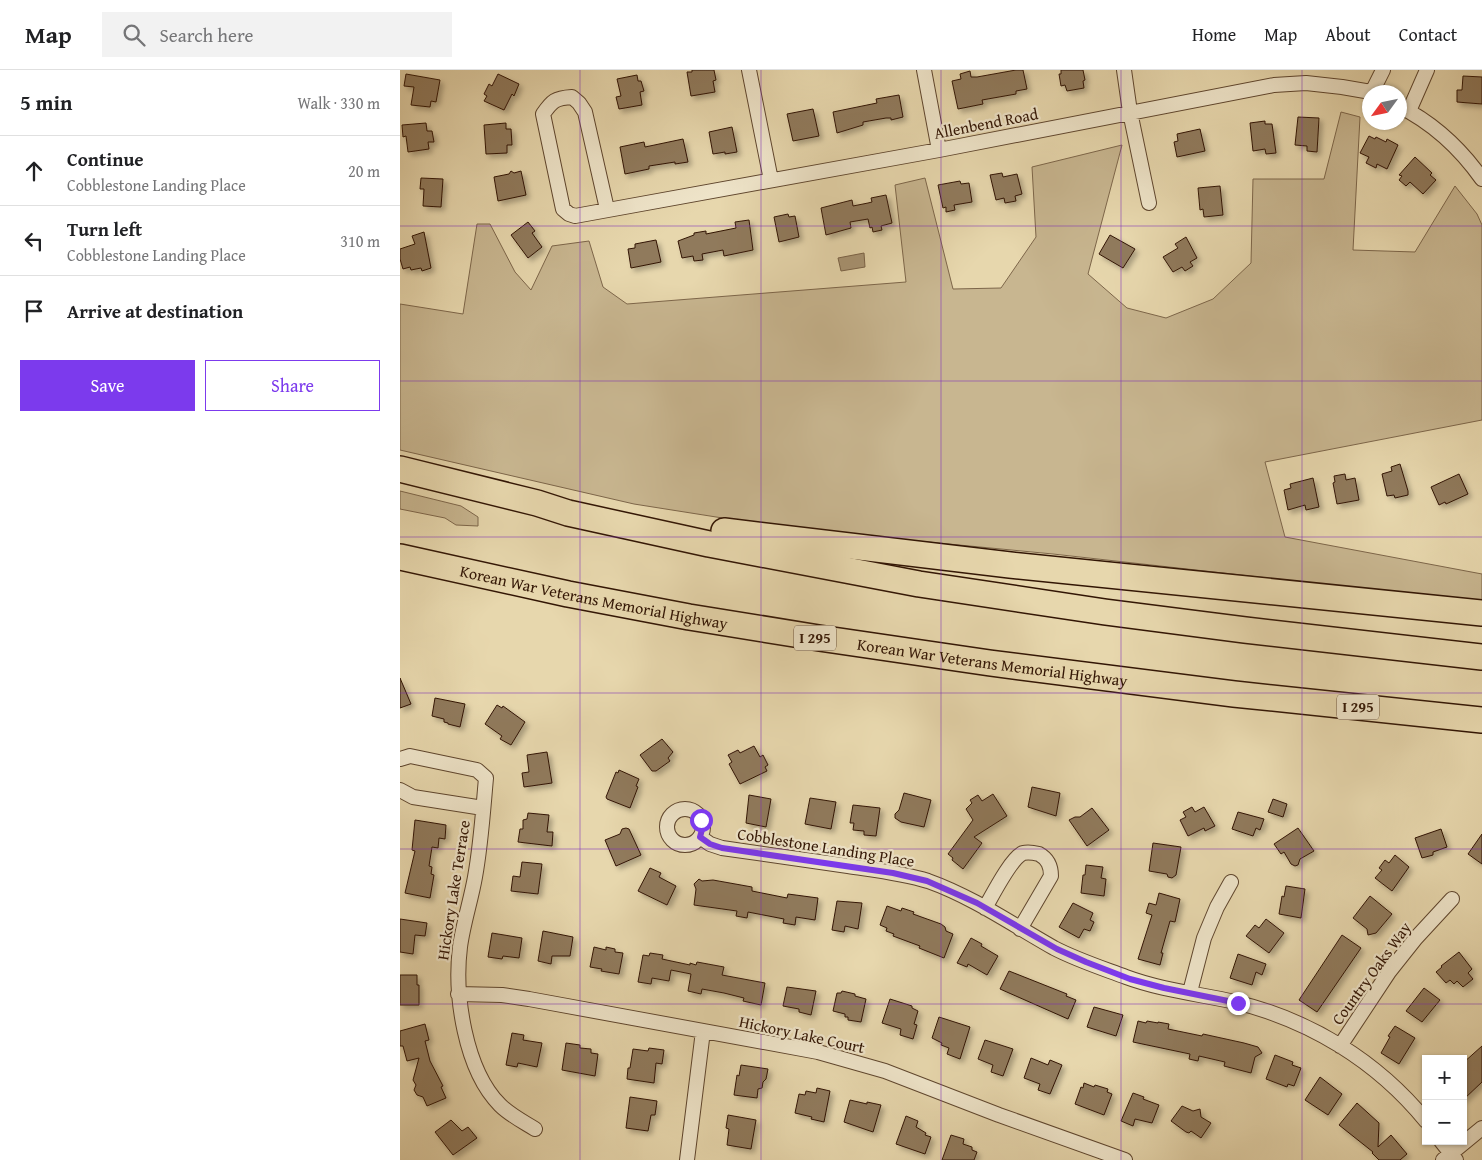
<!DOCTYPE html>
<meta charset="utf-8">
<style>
:root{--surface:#fff;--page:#f2f2f2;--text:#202124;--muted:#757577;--line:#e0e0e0;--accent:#7c3aed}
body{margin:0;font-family:"Gentium Book Plus",serif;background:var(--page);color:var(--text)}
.controls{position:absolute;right:15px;bottom:15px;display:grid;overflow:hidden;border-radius:0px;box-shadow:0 1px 4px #0004}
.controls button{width:45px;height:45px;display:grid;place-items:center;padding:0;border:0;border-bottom:1px solid var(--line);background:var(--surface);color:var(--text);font:25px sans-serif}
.compass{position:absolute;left:962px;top:15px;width:45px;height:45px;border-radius:50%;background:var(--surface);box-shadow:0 1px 4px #0004;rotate:237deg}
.stop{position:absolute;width:15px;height:15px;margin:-11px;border:4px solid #7c3aed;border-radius:50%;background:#fff}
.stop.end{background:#7c3aed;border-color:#fff;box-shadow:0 1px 5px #0008}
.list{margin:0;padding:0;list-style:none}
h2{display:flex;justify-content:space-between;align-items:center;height:65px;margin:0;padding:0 20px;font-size:21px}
h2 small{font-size:16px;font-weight:400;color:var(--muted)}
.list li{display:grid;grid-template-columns:32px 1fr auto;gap:15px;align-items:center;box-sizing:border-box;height:70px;padding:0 20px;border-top:1px solid var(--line)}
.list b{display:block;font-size:19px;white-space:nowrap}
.list p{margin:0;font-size:16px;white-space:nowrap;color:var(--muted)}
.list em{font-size:16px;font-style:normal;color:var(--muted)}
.actions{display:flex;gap:10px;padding:15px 20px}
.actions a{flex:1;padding:11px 0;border:1px solid var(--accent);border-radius:0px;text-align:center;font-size:18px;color:var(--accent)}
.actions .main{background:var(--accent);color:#fff}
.icon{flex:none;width:28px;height:28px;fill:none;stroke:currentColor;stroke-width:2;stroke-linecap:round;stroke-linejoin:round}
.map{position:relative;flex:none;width:1082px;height:1090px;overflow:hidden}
header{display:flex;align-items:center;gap:30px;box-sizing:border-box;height:70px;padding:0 25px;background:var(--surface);border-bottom:1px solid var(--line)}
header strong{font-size:24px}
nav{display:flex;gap:28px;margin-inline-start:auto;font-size:18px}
.search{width:350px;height:45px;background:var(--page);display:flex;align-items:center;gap:12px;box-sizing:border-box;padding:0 18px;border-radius:0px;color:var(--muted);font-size:19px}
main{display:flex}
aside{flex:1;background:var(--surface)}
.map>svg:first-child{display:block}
</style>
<header>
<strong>Map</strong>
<div class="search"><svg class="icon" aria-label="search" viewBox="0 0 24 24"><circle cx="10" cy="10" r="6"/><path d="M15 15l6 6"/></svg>Search here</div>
<nav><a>Home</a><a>Map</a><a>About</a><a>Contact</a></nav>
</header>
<main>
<aside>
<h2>5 min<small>Walk · 330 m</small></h2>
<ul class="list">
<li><svg class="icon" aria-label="ahead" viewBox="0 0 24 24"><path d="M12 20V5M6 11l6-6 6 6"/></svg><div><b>Continue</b><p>Cobblestone Landing Place</p></div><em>20 m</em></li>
<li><svg class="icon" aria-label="left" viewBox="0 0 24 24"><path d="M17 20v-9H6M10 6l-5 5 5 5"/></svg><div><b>Turn left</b><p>Cobblestone Landing Place</p></div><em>310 m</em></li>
<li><svg class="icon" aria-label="arrive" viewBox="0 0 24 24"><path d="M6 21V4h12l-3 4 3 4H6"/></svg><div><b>Arrive at destination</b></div></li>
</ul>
<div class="actions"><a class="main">Save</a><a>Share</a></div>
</aside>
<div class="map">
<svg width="1082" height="1090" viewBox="0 0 1082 1090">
<defs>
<filter id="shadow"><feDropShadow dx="3.5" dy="3.5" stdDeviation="2.5" flood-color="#0004"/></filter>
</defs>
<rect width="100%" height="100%" fill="#e7d7ad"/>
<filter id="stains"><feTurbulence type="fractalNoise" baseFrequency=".004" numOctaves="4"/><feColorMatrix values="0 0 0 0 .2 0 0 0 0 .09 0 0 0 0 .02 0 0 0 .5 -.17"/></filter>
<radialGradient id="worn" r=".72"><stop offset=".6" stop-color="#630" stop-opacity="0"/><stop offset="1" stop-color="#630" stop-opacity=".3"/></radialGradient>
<path fill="#c8b690" stroke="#7d664a" d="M941,42L960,47L953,180L1015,182L1055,116L1077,144L1082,155V350L865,392L885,467L1082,504V532L653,484L392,459L234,434L0,380V234L63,244L77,154H90L115,202L131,220L152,176L189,171L203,217L227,234L506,212L495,115L525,108L553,219L601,218L636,167L632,97L722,75L688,204L727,238L766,248L813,229L851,193L853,109H924Z
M0,421L61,436L78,447V456L56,455L45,448L0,439Z"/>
<path fill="#a99574" stroke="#796247" d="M464,183L465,197L441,201L438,188Z"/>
<path fill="#907a5c" stroke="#321504" filter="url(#shadow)" d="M292,0H314L316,10L313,11L315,22L291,26L287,2H292Z
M616,0H623L627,19L616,21V24L582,30L583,34L558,39L552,11L561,9L560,4L570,1L571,7H577Z
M661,0H683L685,10L683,11L684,18L667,21L665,15L661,16L659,4H661Z
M6,4L40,10L36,32L31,31L30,37L11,35L14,17L4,16Z
M98,4L119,14L114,26L112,24L104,40L84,31L87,26L84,24L89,14L92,16Z
M237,5L238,11H241L244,21L240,22L242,35L219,39L216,27L221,26L217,9Z
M1063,6L1082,7V34L1057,32V20H1062Z
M499,25L503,47L491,50V48H486L463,52V55L437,63L433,42L477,33L476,29Z
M413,39L419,66L393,71L387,44Z
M898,47L919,48L917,82L907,81V76L895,75Z
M865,51V54H872L876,83L866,84L865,79L853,81L850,53Z
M26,53L27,61H32L34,72H28L29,79L8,82L6,66L3,67L2,55Z
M106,53V59H111L112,75H107V83L86,84L84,55Z
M332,57L337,82L325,84V82L313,84L309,62Z
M800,59L805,81L777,87L774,72L778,71L777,64Z
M969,66L975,69L976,67L986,72L987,69L998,75L987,99L977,94L976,98L966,93L969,87L960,83Z
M283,69L288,92L275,94V92L249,96V99L225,104L220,77L244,72L245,77Z
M1015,87L1032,103L1030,105L1036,110L1023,124L1010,112L1006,116L999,110L1002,106L999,105Z
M111,101L114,103L121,101L126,125L98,131L94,107L109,104Z
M602,103L603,107L617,104L622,124L615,126L616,131L605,133L604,128L596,130L590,105Z
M21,108L43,109L41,137L23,136L24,119H20Z
M560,111L561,114L569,113L572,132L554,135L555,140L546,142V137L543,138L538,115Z
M820,116L823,145L804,147L803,139L800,140L798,118Z
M486,125L492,153L481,156L482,160L473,162L472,157L470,158L468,149L450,152L451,158L426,165L421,138L452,130L453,136L468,133L472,132L471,128Z
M388,144L389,147L395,146L399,167L379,172L374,147Z
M349,150L353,180L324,186L323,180L302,184L303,190L294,191L293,186L282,188L278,171L294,165V163L306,161V164L336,158L335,152Z
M128,152L135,161L132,163L142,177L128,188L111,165Z
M24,162L31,198L22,201L21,198L11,200L10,197L3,199L0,189V179L15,174L12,166Z
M710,165L735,179L723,198L699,184Z
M786,167L797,188L790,192L793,196L785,201L782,197L773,202L763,187L778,178L775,174Z
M256,170L261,192L231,198L228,179L235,178V174Z
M1000,394L1008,421V425L995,428L994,425L987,426L982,404L992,401L991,397Z
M945,404L946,410L955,408L959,430L937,434L933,413L935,412L934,406Z
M1059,404L1068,424L1046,434L1045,432L1039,435L1031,417Z
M913,408L919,437L906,440L905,435L888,440L884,420L891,418L890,414Z
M0,608L11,634L0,638Z
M35,628L65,634L60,657L48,654V653L44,652V649L32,646Z
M97,635L102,638L103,636L125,652L111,675L100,669L102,666L85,654Z
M262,669L273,682L268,688L270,691L256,701H252L240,685Z
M354,676L360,687L363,685L368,695L365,697L367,701L340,714L329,694L332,692L328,685L338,680L340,683Z
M147,682L152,713L124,717L122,703L129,702L127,685Z
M219,700L239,709L236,716L238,717L230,738L207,729L206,727L216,702L218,703Z
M632,717L660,723L656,746L628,737Z
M504,723L531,730L524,757L501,752L495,748V744L499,740Z
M593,724L607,746L574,767L582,773L563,799L552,790L553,788L548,784L573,750L566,739L572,733L570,730L578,725L582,731Z
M349,725L371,729L366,757L346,753Z
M410,728L436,732L431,759L405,754Z
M873,729L887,734L883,747L868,742Z
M453,735L480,738L476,766L464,765V761L453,760L454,753H450Z
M792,737L795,742L804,737L815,756L805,761L804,758L788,766L780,750L786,747L783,742Z
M692,738L709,760L687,776L669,750L675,747H680Z
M838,742L864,749L860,760L856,758L853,766L832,759Z
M128,743L149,745L147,762H153L152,776L118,772L120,759H123V750L127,749Z
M15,750L46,755L45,769L39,768L38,778L32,777L29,796L32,797L31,804L34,805L30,828L5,823L15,781L12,780Z
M226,758L229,759L241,785L216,796L205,770L220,764L222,759Z
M898,758L914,781L900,789L898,795L895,796L891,794L884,782L881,784L874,774Z
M1041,759L1047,777L1033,782V785L1022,788L1015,768Z
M1082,764V794L1068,784Z
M753,773L781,777L776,805L772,808L768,807L767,804L749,801Z
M995,785L1009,797L992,821L975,808L982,800L979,798L985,790L989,793Z
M122,792L142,794L138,824L111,821L113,806L120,807Z
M686,795L703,797L701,808L706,809L704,826L681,823L683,805H685Z
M250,798L261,803L259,807L276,816L267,835L238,821Z
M299,809L302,811L313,810L352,817V821L387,828L388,824L418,828L415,850L396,847L395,855L383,853L384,849L348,842L347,848L336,846L337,841L294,835L296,819L294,814Z
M886,816L905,819L901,848L879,844L882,826L884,827Z
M759,823L780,829L775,852L770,851L761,883H763L760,895L738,889L752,845L746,843L749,833L756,835Z
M970,826L992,844L976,863L968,865L967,859L953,848Z
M437,831L462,833L458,859L445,856L444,862L432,860Z
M673,833L693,843L690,850L694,852L690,861L684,859L679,868L659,857Z
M487,836L501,841L502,838L514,842L513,844L541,854L545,857L546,861L553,864L544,888L519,878L520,876L493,866L494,864L486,861L487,858L480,855Z
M0,849L27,853L25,866L15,865L13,884L0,882Z
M866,849L884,863L869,883L846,866L855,855L859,858Z
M143,861L173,867L170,886H152L151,894L138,891Z
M92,863L122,868L119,888L103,886L102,889L88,887Z
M942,865L961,878L917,942L899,930Z
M571,868L582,874L581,876L598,886L587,905L568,894L567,897L557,893Z
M194,877L206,880V877L215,879V882L223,883L219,904L201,901L202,899L190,897Z
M1059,882L1072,899L1068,903L1073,909L1063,917L1057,911L1054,914L1050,910L1046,913L1036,902L1042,897L1041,896Z
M250,883L263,885L262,889L290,895V893L296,895L297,892L324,897L322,905L365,913L361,935L343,931L344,928L324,923L302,919L301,924L288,921L291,904L271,900L269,911L252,908L251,914L238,912L243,885L249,886Z
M838,884L866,894L862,905L856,902L852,915L830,908Z
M609,901L667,924L666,926L676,930L668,949L600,919Z
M0,905H17V915H19V935H0Z
M387,917L416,921L411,945L399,942V939L383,936Z
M1024,918L1040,930L1022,952L1006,941Z
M442,921L455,924V926L466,929L461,952L448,950V947H445V944L433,941L437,923H441Z
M490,929L512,936V938L518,941L514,954L517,955L513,969L500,965L501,959L482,953Z
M694,937L723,945L716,966L687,957Z
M539,947L570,957L560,989L547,984L549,978L541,975L542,973L532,968Z
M738,951L746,953L747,951L758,953V952L769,954L768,959L802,966L803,964L844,973L858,977L862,983L855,987L851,1003L824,996L825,992L799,986L798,991L789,989L790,984L733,972Z
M25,954L29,970L25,971L30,991L43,1016L41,1017L46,1028L27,1036L23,1027L17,1025L14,1020L16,1015L13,1010L19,988L7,991L3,976H0V961Z
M995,956L1015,968L999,994L981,983L990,967L988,966Z
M112,963L124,965L123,970L142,973L137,997L118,993L117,997L106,995Z
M585,970L613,979L603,1006L591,1002L593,995L578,989Z
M166,973L180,975V978L191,979V983L198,984L195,1006L162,1000Z
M1082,976V1012L1063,1030V993Z
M249,978L264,980L262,994L256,993L254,1013L227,1009L228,998H230L233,979L248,981Z
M875,985L893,992L892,995L901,998L894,1016L888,1014L887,1017L866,1009Z
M631,988L648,995L650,990L662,995L650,1024L638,1020L640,1014L624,1008Z
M341,995L368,999L366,1009L363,1012L362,1018L358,1019L357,1028L334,1025L337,1005L339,1006Z
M920,1007L942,1024L928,1045L905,1030Z
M684,1013L694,1017L695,1015L708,1019L707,1022L712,1024L704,1045L675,1034L681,1017L683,1018Z
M417,1018L430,1021L424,1052L411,1049L412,1047L395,1043L399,1024L405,1025L406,1021L416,1023Z
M733,1023L744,1027L743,1029L759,1035L752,1053L735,1049L733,1056L721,1051Z
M230,1027L257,1031L255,1045H251L248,1061L226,1058Z
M450,1030L467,1034V1032L481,1035L473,1062L444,1052Z
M957,1033L979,1053L978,1077L991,1065L1007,1084L1000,1090H979L972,1083L973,1082L939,1055Z
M782,1036L793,1041L800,1039L801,1047L811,1053L801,1068L791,1061L789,1063L786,1062L771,1051Z
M328,1045L356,1050L351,1079L327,1075L329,1059L326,1058Z
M506,1046L518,1051L516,1057L526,1063L525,1065L531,1067L525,1084L496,1074Z
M51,1050L62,1061L68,1057L77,1068L53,1085L35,1062Z
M551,1065L564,1069L563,1074L572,1077V1080L577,1082L574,1090H542Z"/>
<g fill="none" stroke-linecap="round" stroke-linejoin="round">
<g stroke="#5f462e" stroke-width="16">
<path id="street" d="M349,0L371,110
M524,0L539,80
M724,0L730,42L749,133
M972,22L983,0
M999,36C1033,53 1060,78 1082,109
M1009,41L1027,0
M207,139L185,42L179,33L172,27C155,28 152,31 143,44L163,139L169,144L175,146L539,80L874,15L906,13L942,17L971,22
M0,689L10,686L77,700L86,708C83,741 81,774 75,807C71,830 63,854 60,877C54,925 65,1000 100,1035C110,1045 122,1051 135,1059
M0,720L13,727L83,738
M267 757a18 18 0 1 1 36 0a18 18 0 1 1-36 0Z
M300,767L310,774L322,778C364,784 406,790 448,796C474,800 502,803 528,811C573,827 613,855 654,878C677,890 702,898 726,907C761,920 799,924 835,932C910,950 977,991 1026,1051
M585,838C592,826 611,788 623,783C627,782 635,783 639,784C648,789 651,796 651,806L620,859
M790,922L804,868L817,837L831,812
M58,924L102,925L129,929L418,982L485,1001L599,1045L725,1090
M940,976L989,902L1016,868L1052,829
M1041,1071L1056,1090
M287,1090L303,961
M1043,1090L1082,1058"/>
</g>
<g stroke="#321504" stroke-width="28">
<g id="highway">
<path d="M0,399L137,433L168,443L309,474L519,514L705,542L845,560L1082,587"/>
<path d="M324,461L610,495L1082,543"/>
<path id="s1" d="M0,487L168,524L289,547L419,568L590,593L834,624L1082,650"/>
</g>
</g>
<use href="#street" stroke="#efe5ca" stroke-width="14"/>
<use href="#highway" stroke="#e7d7ad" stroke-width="25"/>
</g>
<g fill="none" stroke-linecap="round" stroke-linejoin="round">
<path stroke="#7c3aed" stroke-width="6" d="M301,750L303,756L300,767L310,774L322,778L493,803L527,811L577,833L657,879L686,892L730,909L764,918L838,933"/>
</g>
<path fill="none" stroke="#7b2cbf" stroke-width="1" stroke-opacity="0.55" d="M180,0V1090M361,0V1090M541,0V1090M721,0V1090M902,0V1090M0,156H1082M0,311H1082M0,467H1082M0,623H1082M0,779H1082M0,934H1082"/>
<g text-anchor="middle" stroke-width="4.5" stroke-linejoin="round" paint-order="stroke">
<g fill="#efe5ca" stroke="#6b533f" stroke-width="1">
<rect x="394" y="555.5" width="42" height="25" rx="4"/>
<rect x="937" y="624.5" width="42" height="25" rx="4"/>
</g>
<g font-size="15" font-weight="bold" fill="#321504">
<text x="415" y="573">I 295</text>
<text x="958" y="642">I 295</text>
</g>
<g font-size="16" fill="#321504" stroke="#efe5ca">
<text transform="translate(586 53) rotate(-11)" y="6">Allenbend Road</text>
<text dy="6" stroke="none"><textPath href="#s1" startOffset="198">Korean War Veterans Memorial Highway</textPath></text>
<text dy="6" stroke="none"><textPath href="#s1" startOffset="602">Korean War Veterans Memorial Highway</textPath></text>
<text transform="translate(426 777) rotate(9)" y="6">Cobblestone Landing Place</text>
<text transform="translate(53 820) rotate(-81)" y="6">Hickory Lake Terrace</text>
<text transform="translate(971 903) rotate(-54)" y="6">Country Oaks Way</text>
<text transform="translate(402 964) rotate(12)" y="6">Hickory Lake Court</text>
</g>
</g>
<rect width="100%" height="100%" filter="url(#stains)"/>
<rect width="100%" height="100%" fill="url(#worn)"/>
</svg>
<div class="controls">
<button>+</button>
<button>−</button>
</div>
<svg class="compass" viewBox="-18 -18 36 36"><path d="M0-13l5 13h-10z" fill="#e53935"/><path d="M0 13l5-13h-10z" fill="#757577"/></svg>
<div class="stop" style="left:301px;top:750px"></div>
<div class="stop end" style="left:838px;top:933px"></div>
</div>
</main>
